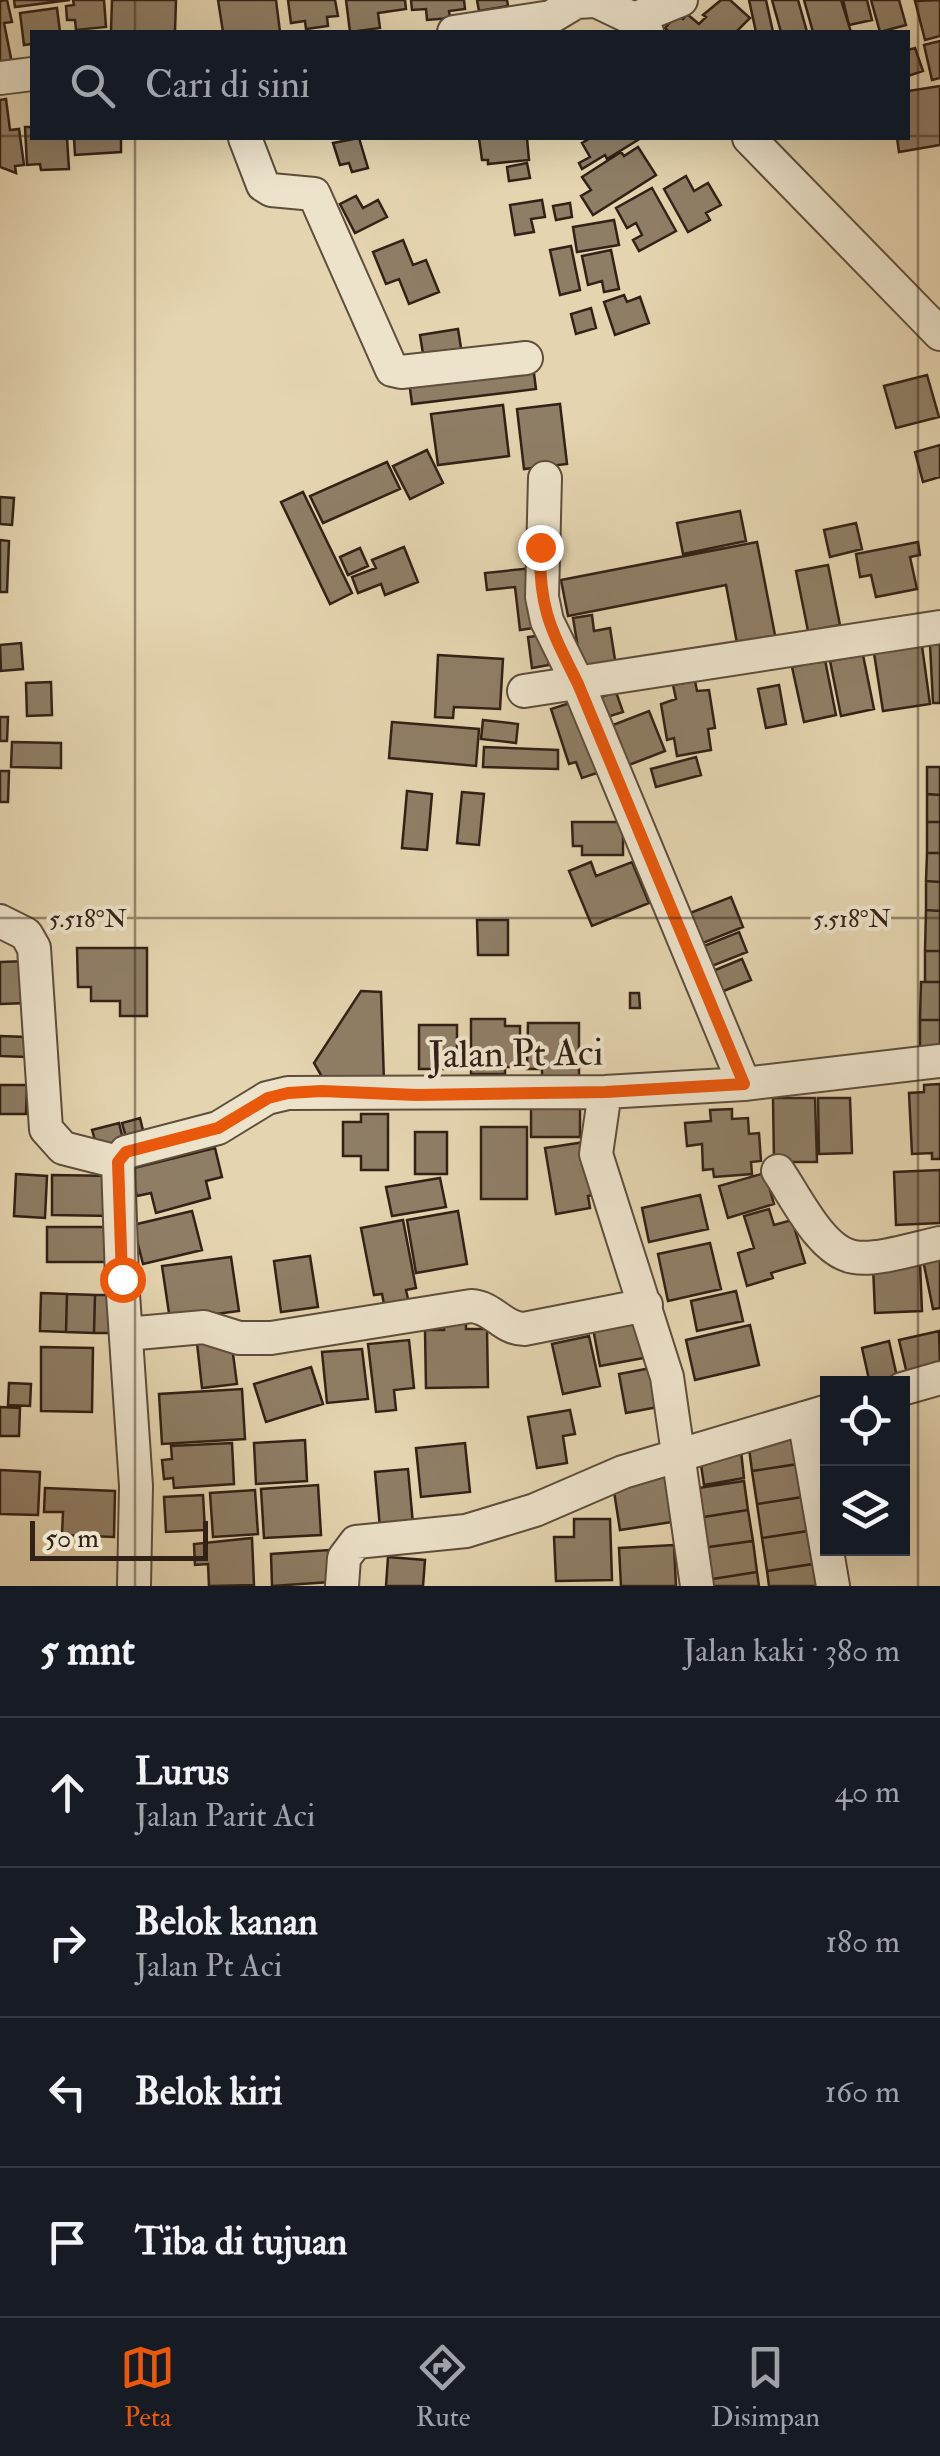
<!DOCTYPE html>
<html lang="id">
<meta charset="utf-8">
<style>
:root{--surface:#171b24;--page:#242831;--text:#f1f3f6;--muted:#9ea1a6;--line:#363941;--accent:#ea580c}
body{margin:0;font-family:"IM FELL Double Pica",serif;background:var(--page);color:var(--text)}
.controls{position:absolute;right:30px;bottom:30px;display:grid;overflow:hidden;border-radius:0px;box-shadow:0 10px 40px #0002}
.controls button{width:90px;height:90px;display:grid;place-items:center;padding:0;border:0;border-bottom:2px solid var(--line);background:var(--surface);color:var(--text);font:50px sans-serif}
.scale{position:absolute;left:30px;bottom:25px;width:178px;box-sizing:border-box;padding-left:10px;border:5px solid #322116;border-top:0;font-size:28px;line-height:35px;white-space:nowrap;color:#322116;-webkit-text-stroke:8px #ede3cb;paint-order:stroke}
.stop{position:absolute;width:30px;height:30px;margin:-22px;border:8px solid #ea580c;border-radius:50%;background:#fff}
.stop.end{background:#ea580c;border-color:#fff;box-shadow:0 2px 10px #0008}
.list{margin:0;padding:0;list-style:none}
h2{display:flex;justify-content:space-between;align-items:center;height:130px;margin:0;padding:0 40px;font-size:42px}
h2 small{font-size:32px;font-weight:400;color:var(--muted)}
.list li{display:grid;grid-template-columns:65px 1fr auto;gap:30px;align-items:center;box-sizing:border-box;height:150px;padding:0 40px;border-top:2px solid var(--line)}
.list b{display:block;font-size:38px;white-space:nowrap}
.list p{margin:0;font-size:32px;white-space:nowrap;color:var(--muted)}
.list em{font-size:32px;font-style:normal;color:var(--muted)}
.icon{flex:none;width:55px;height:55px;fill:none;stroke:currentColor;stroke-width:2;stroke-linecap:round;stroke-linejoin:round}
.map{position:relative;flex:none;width:940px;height:1586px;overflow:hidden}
.search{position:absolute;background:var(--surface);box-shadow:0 10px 40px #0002;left:30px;right:30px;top:30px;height:110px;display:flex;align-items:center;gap:25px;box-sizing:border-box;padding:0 35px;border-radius:0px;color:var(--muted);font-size:38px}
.sheet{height:730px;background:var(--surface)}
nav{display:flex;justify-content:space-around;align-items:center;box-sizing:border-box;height:140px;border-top:2px solid var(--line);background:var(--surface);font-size:28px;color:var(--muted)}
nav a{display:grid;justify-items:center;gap:5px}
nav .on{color:var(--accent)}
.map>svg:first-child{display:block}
</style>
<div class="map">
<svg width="940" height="1586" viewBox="0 0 940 1586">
<rect width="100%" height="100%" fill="#e4d4af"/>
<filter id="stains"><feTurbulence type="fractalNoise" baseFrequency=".002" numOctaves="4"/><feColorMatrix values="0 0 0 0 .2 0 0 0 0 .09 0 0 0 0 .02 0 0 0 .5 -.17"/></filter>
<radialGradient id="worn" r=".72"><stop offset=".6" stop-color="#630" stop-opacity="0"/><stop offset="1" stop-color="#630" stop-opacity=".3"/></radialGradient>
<path fill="#8f7e66" stroke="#322116" stroke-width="2.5" d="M7,0L12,22L4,23L13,68L0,71V1Z
M14,0H70L15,7Z
M73,0H104L106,27L76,30L75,20H67L66,6L74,5Z
M112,0H176L175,32H111Z
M218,0H276L280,32H223Z
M288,0H335L338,16L327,17L328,26L306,29L305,21L291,23Z
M346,0H405L406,9L378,13L380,28L350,32Z
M411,0H464L465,9L449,11L450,18L427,20L426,9L412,10Z
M477,0H507L508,6L479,11Z
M721,0H730L750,18L736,32H669L665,28L677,15L683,19L687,14L699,24L706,17L703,15Z
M749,0H766L773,32H756Z
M772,0H798L807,32H781Z
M804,0H841L851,32H813Z
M843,0H867L872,20L849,25Z
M871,0H899L906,25L880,32Z
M940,0V36L925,40L915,1Z
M57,8L60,32H32V44L24,45L20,13Z
M940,41V78L932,80L924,45Z
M915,48L923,71L908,76V50Z
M940,86V145L899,152L897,138H908V91Z
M6,99L10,130L19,129L24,165L15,166L16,173L0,167V100Z
M25,127H32V138H67L69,169L41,170L40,164L27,165Z
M74,138H121V152L75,155Z
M359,138L368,168L352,172L349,163L340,165L333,143Z
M479,138H527L529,160L488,164V160H482Z
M585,138H641L607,159L605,155L582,169L579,163L590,157L582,143L587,140Z
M638,147L656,175L593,215L581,196L591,190L582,177L621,152L624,156Z
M527,163L530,178L509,181L507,167Z
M686,176L694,191L708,183L721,205L706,213L710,220L688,232L664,189Z
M652,188L676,231L639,251L633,240L642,235L636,223L627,228L616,208Z
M356,196L363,208L378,200L387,217L355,233L340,204Z
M542,200L545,217L531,219L534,232L515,235L510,205Z
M570,203L572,217L556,220L553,206Z
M614,220L619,245L577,252L573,227Z
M403,240L413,265L426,260L439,292L409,304L399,279L386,284L373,252Z
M571,246L580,290L560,295L550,250Z
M611,250L619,289L604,292L602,281L588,285L582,256Z
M624,295L627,302L640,297L649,323L615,335L604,302Z
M591,308L596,328L576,334L571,314Z
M458,329L462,354L424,360L420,335Z
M533,366L536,389L412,404L409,381Z
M927,375L939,417L896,428L884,386Z
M560,404L567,464L524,469L517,409Z
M503,405L509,456L438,465L431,414Z
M940,445V477L923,482L915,452Z
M427,450L443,483L410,499L393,466Z
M387,462L400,489L323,523L310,496Z
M303,492L352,593L330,604L281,502Z
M0,497L14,498L12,525L0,524Z
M740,511L746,541L683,554L677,523Z
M856,523L862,549L830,557L824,530Z
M0,540L9,541L7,592H0Z
M757,542L775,635L737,643L726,585L568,616L561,580Z
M918,542L920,555L910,557L917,589L876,597L871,575L860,577L856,554Z
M404,547L418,582L385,595L381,584L358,593L352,577L376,568L372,560Z
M360,548L368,566L348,575L340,557Z
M828,565L840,625L808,631L796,571Z
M533,568L540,627L520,630L515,587L487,590L485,573Z
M592,615L594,631L610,628L616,666L582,672L573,618Z
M544,635L549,665L532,668L528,637Z
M21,643L23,669L1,671L0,645Z
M940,644V703H933L930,645Z
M922,646L930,704L883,711L874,653Z
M438,655L503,659L500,709L454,707L453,718L435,717Z
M863,655L874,709L841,716L830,661Z
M825,660L836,715L804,722L792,667Z
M695,681L697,691L709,690L715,728L708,729L711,750L677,756L674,738L667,740L661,704L676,699L673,685Z
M51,682L52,715L27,716L26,683Z
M779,685L786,724L766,728L758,689Z
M616,692L623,712L604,718L598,698Z
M576,701L600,772L582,778L576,762L569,764L551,709Z
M649,711L665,751L629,765L613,725Z
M0,717H8L7,741H0Z
M483,720L518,724L516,743L481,739Z
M392,722L479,729L476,766L389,758Z
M12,742L61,743V768L11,767Z
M484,747L558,750V769L483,767Z
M696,757L701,775L656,787L651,769Z
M927,767H940V795L927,794Z
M0,771H9L8,802H0Z
M407,791L432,794L427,850L402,848Z
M462,792L484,794L479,845L457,843Z
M927,794L940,795V822H927Z
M572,822H623V855H582V846H573Z
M927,822H940V853H927Z
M927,853H940V882L926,881Z
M591,862L596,876L632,862L649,903L592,926L569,871Z
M926,881L940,882V911L926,910Z
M731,897L743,927L698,945L685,915Z
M926,910L940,911V951H925Z
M477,920H508V955H478Z
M739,932L747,952L707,968L699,948Z
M77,948H147V1016H120V1001H91V987H78Z
M925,951H940V982H925Z
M742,959L751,980L716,994L708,973Z
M27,961L28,1003L0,1004V962Z
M921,982H940V1020H920Z
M361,991L381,992L384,1081L325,1082L314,1063Z
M630,993H639L640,1008H630Z
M471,1019H505V1026H520V1067H505V1074H471Z
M920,1020H940V1058H920Z
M528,1023H579V1078H542V1069H527Z
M419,1025H457V1069H419Z
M0,1036L27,1037V1057L0,1056Z
M940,1084V1159H932V1153L912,1154L909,1093L924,1092V1085Z
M0,1085H27L26,1114H0Z
M773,1098H815L817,1162H774Z
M818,1098H850L852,1153L819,1154Z
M531,1105H580V1137H531Z
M732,1109V1119L748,1118L749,1134L759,1133L761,1161L751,1162L752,1174L714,1177L713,1169L703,1170L702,1144L687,1146L685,1123L711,1121L710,1110Z
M361,1114H388V1170H361V1156H343V1122H361Z
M140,1118L146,1143L129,1148L122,1123Z
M119,1123L124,1143L98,1150L92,1130Z
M481,1127H527V1199H481Z
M415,1132H447V1174H415Z
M591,1141L599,1194L588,1196L590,1208L556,1214L545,1148Z
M215,1148L222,1177L206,1181L210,1198L156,1213L151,1193L137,1196L130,1169Z
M940,1170V1223L896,1225L894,1172Z
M765,1173L774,1204L728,1218L719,1186Z
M16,1174L47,1176L45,1218L14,1216Z
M52,1175L114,1176L113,1216L52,1215Z
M440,1178L446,1207L392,1216L386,1187Z
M700,1195L708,1229L649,1242L642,1208Z
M769,1209L774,1225L792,1220L805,1263L771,1273L773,1278L747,1286L738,1253L754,1248L744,1216Z
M192,1211L202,1250L143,1264L133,1225Z
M458,1211L467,1264L416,1273L407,1220Z
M403,1220L416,1288L406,1290L408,1299L384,1304L382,1294L374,1295L361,1228Z
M47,1227H108V1262H47Z
M710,1243L721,1289L668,1301L658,1254Z
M310,1256L318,1307L281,1312L274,1261Z
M231,1257L239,1311L170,1320L162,1266Z
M940,1257V1308L933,1309L923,1260Z
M920,1263L922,1311L875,1313L873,1265Z
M736,1291L743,1321L697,1331L691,1301Z
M41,1293L67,1294L66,1332L40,1331Z
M67,1294L95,1295L94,1333L66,1332Z
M95,1295H120L119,1333H94Z
M641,1314L649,1357L600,1366L592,1323Z
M444,1316H466V1329H487L488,1387L426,1388L425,1330H444Z
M750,1325L759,1365L695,1380L686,1340Z
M939,1331L940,1366L907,1374L899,1340Z
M589,1336L600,1386L563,1394L552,1344Z
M231,1339L237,1384L202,1388L197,1343Z
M409,1340L414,1388L394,1390L396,1410L376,1412L368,1344Z
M889,1341L897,1377L870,1384L862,1348Z
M41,1347L93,1348L92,1412L41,1411Z
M362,1349L368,1399L327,1403L322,1352Z
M311,1367L323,1404L266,1422L254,1384Z
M651,1368L658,1407L626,1413L619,1374Z
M9,1383L31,1384L30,1406L8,1405Z
M242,1389L245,1439L162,1444L159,1394Z
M0,1407L20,1408L19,1436H0Z
M570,1410L575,1434L563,1436L567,1463L537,1468L528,1417Z
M794,1434L798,1464L752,1471L748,1441Z
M305,1440L307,1481L256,1484L254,1443Z
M232,1443L234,1484L174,1488L173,1478L164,1479L162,1460L172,1459L171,1446Z
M465,1443L470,1492L421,1497L416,1448Z
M741,1451L744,1478L704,1485L700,1458Z
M798,1464L803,1497L757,1504L752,1471Z
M408,1469L413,1524L380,1528L375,1472Z
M0,1470L40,1472L38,1515L0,1514Z
M666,1477L672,1522L620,1530L613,1485Z
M744,1481L748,1510L697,1518L692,1489Z
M318,1485L321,1535L264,1538L261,1489Z
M45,1488L115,1491L114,1537L62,1535L63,1512H44Z
M255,1490L258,1534L213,1537L210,1493Z
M203,1495L205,1530L166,1532L164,1497Z
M803,1497L808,1531L762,1538L757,1504Z
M748,1510L753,1541L701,1548L697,1518Z
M574,1519H610L612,1580L556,1581L554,1537H574Z
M808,1531L813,1564L767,1571L762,1538Z
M252,1538L254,1585L209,1586L208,1564L195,1565L194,1544Z
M753,1541L757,1572L706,1580L701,1548Z
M674,1545L676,1586H621L619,1548Z
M329,1550L330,1582L272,1586L271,1554Z
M388,1557L425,1560L423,1586H386Z
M813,1564L817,1586H769L767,1571Z
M757,1572L759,1586H707L706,1580Z"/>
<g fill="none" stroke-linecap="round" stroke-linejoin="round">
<g stroke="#5e4e3c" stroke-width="36">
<path id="minor" d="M594,0L634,19L647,32
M634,19L681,0
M454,32L551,17L576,2L595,1
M0,78L32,74
M245,138L263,185L271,190L314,194L392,370L401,372L526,358
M749,138L940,334
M545,478L542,597L547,621L578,684L744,1084
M524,691L940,627
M0,921L26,934L34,948L46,1129L63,1148L118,1162
M605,1092L596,1154L667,1377L697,1586
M778,1171C796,1197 821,1252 854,1257C877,1261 917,1248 940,1243
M126,1334L204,1327L239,1338H271L471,1306C493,1307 503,1329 524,1329L646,1305
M902,1389L940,1378
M804,1418L833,1586
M134,1586L136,1486L122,1279L118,1162L126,1152L218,1128L267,1098L288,1093L605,1092L744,1084L940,1061
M342,1586L344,1558L356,1542L466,1531L535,1510L623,1472L828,1411"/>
</g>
<use href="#minor" stroke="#ede3cb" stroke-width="32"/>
</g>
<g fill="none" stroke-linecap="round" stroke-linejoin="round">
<path stroke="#ea580c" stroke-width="12" d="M122,1279L118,1162L126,1152L218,1128L268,1098L288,1093L322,1091L416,1095L605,1092L744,1084L578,684C551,629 539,610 540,547"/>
</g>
<path fill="none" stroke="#322116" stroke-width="2.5" stroke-opacity="0.45" d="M135,0V32M918,0V1586M0,136H32M908,136H940M135,138V1586M0,918H940"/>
<g text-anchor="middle" stroke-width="8" stroke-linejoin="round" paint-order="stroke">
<g font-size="38" fill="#322116" stroke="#ede3cb">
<text transform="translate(516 1053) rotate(-1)" y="13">Jalan Pt Aci</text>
</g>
</g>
<g font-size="25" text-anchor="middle" fill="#322116" stroke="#ede3cb" stroke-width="8" stroke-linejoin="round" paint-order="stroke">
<text x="88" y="927">5.518°N</text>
<text x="852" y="927">5.518°N</text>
</g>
<rect width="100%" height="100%" filter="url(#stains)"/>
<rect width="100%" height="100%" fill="url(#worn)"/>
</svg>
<div class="controls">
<button><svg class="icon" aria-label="locate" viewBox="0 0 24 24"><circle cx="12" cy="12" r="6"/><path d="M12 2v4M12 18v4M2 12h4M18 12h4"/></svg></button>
<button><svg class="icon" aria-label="layers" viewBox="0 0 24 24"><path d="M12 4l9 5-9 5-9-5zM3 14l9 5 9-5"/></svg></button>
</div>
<div class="scale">50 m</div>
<div class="stop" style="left:122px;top:1279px"></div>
<div class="stop end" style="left:540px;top:547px"></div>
<div class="search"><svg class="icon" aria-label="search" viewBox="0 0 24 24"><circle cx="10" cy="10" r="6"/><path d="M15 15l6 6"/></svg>Cari di sini</div>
</div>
<section class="sheet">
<h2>5 mnt<small>Jalan kaki · 380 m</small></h2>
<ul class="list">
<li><svg class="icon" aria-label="ahead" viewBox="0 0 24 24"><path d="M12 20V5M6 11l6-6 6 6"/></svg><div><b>Lurus</b><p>Jalan Parit Aci</p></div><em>40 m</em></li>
<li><svg class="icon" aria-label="right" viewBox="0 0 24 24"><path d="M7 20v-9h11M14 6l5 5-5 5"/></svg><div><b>Belok kanan</b><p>Jalan Pt Aci</p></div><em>180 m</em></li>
<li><svg class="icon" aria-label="left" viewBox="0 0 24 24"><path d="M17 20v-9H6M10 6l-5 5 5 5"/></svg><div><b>Belok kiri</b></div><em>160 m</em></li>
<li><svg class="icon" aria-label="arrive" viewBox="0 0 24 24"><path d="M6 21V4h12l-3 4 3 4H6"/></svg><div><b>Tiba di tujuan</b></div></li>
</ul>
</section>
<nav>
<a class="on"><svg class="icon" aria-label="map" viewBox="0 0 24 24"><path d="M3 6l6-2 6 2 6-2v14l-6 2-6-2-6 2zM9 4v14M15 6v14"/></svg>Peta</a>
<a><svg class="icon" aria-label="directions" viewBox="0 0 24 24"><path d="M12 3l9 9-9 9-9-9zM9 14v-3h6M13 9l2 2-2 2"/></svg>Rute</a>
<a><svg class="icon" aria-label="saved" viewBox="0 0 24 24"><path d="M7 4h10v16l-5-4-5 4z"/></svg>Disimpan</a>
</nav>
